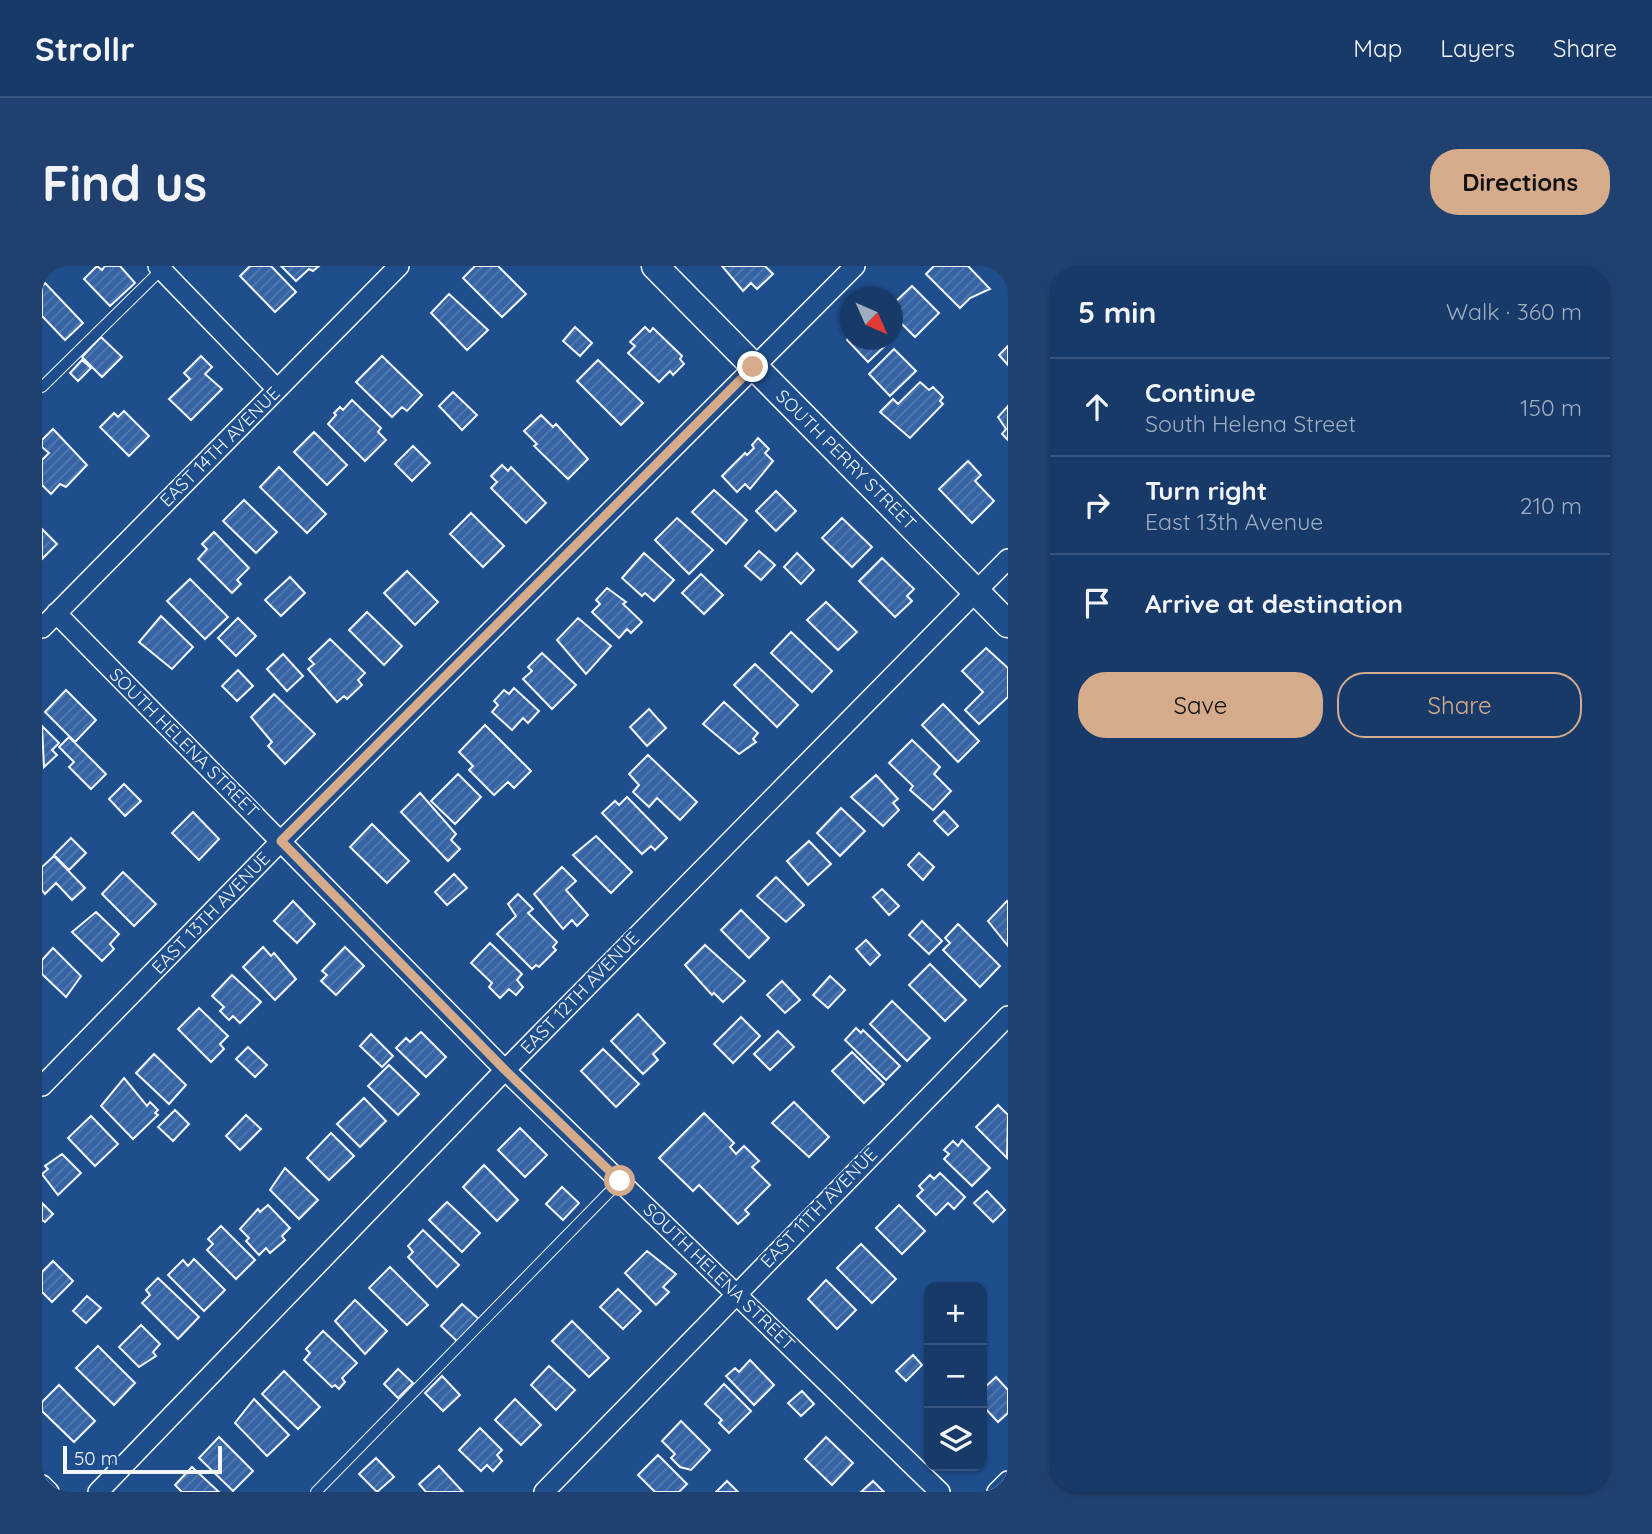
<!DOCTYPE html>
<meta charset="utf-8">
<style>
:root{--surface:#173a69;--page:#20416f;--text:#f1f3f6;--muted:#9eadc0;--line:#36547d;--accent:#d6ab8b}
body{margin:0;font-family:Quicksand,sans-serif;background:var(--page);color:var(--text)}
.controls{position:absolute;right:21px;bottom:21px;display:grid;overflow:hidden;border-radius:14px;box-shadow:0 2px 5px #0004}
.controls button{width:63px;height:63px;display:grid;place-items:center;padding:0;border:0;border-bottom:2px solid var(--line);background:var(--surface);color:var(--text);font:35px sans-serif}
.compass{position:absolute;left:798px;top:21px;width:63px;height:63px;border-radius:50%;background:var(--surface);box-shadow:0 2px 5px #0004;rotate:135deg}
.scale{position:absolute;left:21px;bottom:18px;width:159px;box-sizing:border-box;padding-left:7px;border:4px solid #f2f6ff;border-top:0;font-size:19px;line-height:24px;white-space:nowrap;color:#f2f6ff;-webkit-text-stroke:5px #1f4e8c;paint-order:stroke}
.stop{position:absolute;width:21px;height:21px;margin:-16px;border:5px solid #d6ab8b;border-radius:50%;background:#fff}
.stop.end{background:#d6ab8b;border-color:#fff;box-shadow:0 2px 7px #0008}
.list{margin:0;padding:0;list-style:none}
h2{display:flex;justify-content:space-between;align-items:center;height:91px;margin:0;padding:0 28px;font-size:30px}
h2 small{font-size:23px;font-weight:400;color:var(--muted)}
.list li{display:grid;grid-template-columns:46px 1fr auto;gap:21px;align-items:center;box-sizing:border-box;height:98px;padding:0 28px;border-top:2px solid var(--line)}
.list b{display:block;font-size:26px;white-space:nowrap}
.list p{margin:0;font-size:23px;white-space:nowrap;color:var(--muted)}
.list em{font-size:23px;font-style:normal;color:var(--muted)}
.actions{display:flex;gap:14px;padding:21px 28px}
.actions a{flex:1;padding:16px 0;border:2px solid var(--accent);border-radius:28px;text-align:center;font-size:24px;color:var(--accent)}
.actions .main{background:var(--accent);color:#111}
.icon{flex:none;width:38px;height:38px;fill:none;stroke:currentColor;stroke-width:2;stroke-linecap:round;stroke-linejoin:round}
.map{position:relative;flex:none;width:966px;height:1226px;overflow:hidden;border-radius:28px}
header{display:flex;align-items:center;gap:42px;box-sizing:border-box;height:98px;padding:0 35px;background:var(--surface);border-bottom:2px solid var(--line)}
header strong{font-size:33px}
nav{display:flex;gap:38px;margin-inline-start:auto;font-size:24px}
.intro{display:flex;align-items:center;justify-content:space-between;box-sizing:border-box;height:168px;padding:0 42px}
h1{margin:0;font-size:49px}
.button{padding:18px 32px;border-radius:28px;background:var(--accent);color:#111;font-size:24px;font-weight:700}
main{display:flex;gap:42px;padding:0 42px}
aside{flex:1;background:var(--surface);border-radius:28px;box-shadow:0 2px 5px #0004}
.map>svg:first-child{display:block}
</style>
<header>
<strong>Strollr</strong>
<nav><a>Map</a><a>Layers</a><a>Share</a></nav>
</header>
<div class="intro"><h1>Find us</h1><a class="button">Directions</a></div>
<main>
<div class="map">
<svg width="966" height="1226" viewBox="0 0 966 1226">
<defs>
<pattern id="building-hatch" width="6" height="6" patternUnits="userSpaceOnUse" patternTransform="scale(1.75)"><rect width="6" height="6" fill="#3563a3"/><path d="M-1 1l2-2M0 6l6-6M5 7l2-2" fill="none" stroke="#537ab1"/></pattern>
</defs>
<rect width="100%" height="100%" fill="#1f4e8c"/>
<path fill="url(#building-hatch)" stroke="#f2f6ff" stroke-width="2" d="M55,0L60,4L63,0H78L93,17L68,40L42,13Z
M208,0H229L254,26L233,46L198,10Z
M239,0H277L271,5L267,3L254,15Z
M433,0H456L484,28L460,51L421,12Z
M680,0H723L731,8L715,23L709,17L701,25Z
M892,0H926L948,23L928,32L918,42L884,8Z
M3,17L41,57L23,74L0,50V20Z
M870,20L897,47L873,71L850,48V39Z
M407,28L446,64L425,84L389,47Z
M533,61L550,77L538,90L521,75Z
M603,61L608,66L611,62L640,90L638,93L642,98L631,109L628,105L617,116L586,87L593,80L588,76Z
M808,70V74H849L826,96L805,74Z
M59,71L80,91L60,111L40,91Z
M966,80V99L957,89Z
M852,83L874,105L848,130L827,108Z
M159,90L170,101L163,108L180,123L149,154L127,133L148,113L142,107Z
M340,90L380,129L365,145L360,141L350,151L314,116Z
M40,94L49,102L36,115L28,107Z
M556,94L601,137L579,159L535,115Z
M878,116L887,124L891,121L901,131L898,135L901,138L868,172L838,146L851,133L856,138Z
M411,126L435,149L420,164L397,140Z
M310,134L339,162L336,166L344,174L323,195L286,158L294,149L292,147L298,141L301,144Z
M966,140V174L960,168L964,163L956,151Z
M82,145L107,170L87,190L58,161L72,147L76,151Z
M499,149L511,161L514,158L546,193L526,213L492,180L495,178L482,165Z
M11,163L45,199L24,221L18,218L9,228L0,219V194L7,187L0,181V174Z
M272,166L305,199L285,219L252,186Z
M716,172L727,183L723,187L731,195L708,223L703,218L695,226L680,210L703,187L705,189L712,182L710,179Z
M371,180L388,197L370,215L353,198Z
M926,195L939,209L933,215L952,235L930,257L897,223Z
M460,199L466,205L469,201L504,237L484,257L449,222L455,216L449,210Z
M237,201L284,248L265,267L218,221Z
M672,224L705,254L684,278L650,246Z
M734,225L754,245L734,265L714,245Z
M202,234L235,266L214,287L181,255Z
M429,247L462,280L441,301L408,268Z
M635,252L671,284L647,308L613,274Z
M800,252L830,281L810,301L780,272Z
M0,263L15,278L0,293Z
M172,266L207,302L195,314L199,318L190,327L156,293L165,283L160,278Z
M717,285L733,299L719,314L703,300Z
M602,287L632,314L612,335L603,327L600,330L580,312Z
M755,287L772,304L759,318L742,301Z
M840,292L872,323L865,330L870,335L853,351L817,315Z
M365,305L396,336L373,359L342,327Z
M659,308L681,329L662,348L640,327Z
M248,311L263,327L239,350L223,334Z
M148,313L186,351L163,373L125,335Z
M565,322L584,336L581,338L600,356L589,367L585,363L577,372L550,346L558,338L554,334Z
M784,336L815,366L796,384L765,354Z
M325,346L360,380L342,399L307,364Z
M119,350L151,381L130,403L97,376Z
M196,352L214,370L194,390L176,372Z
M536,352L569,380L544,408L515,374Z
M749,366L790,405L770,426L729,387Z
M288,373L323,407L316,414L320,419L305,433L302,430L295,436L266,403L272,398L267,393Z
M944,382L966,402V431L937,458L923,444L941,426L920,405Z
M500,387L534,419L510,443L481,413L490,405L486,401Z
M241,388L261,410L245,425L225,403Z
M713,398L756,439L735,461L692,419Z
M196,404L211,420L195,435L180,420Z
M472,422L497,445L486,457L481,452L470,464L450,446L456,439L452,435L462,424L467,428Z
M24,424L54,454L33,476L3,446Z
M232,428L273,468L243,498L226,480L230,476L209,451Z
M682,436L716,467L711,473L714,476L697,488L661,458Z
M901,438L937,475L916,496L880,459Z
M607,443L624,462L605,480L588,461Z
M443,459L489,505L472,522L466,516L452,529L427,504L431,500L417,486Z
M0,460L17,477L10,484L15,489L2,501Z
M27,471L64,508L49,523L27,501L32,496L17,481Z
M870,474L898,501L892,508L909,525L891,544L868,524L871,520L847,497Z
M606,489L655,536L638,554L615,532L607,541L591,526L597,519L587,508Z
M416,508L439,531L413,558L389,535Z
M834,509L856,533L851,537L857,544L841,560L809,531Z
M82,518L99,535L83,550L67,533Z
M378,527L414,568L409,574L418,583L406,595L359,546Z
M585,531L625,572L613,584L609,580L600,588L560,547L573,535L577,539Z
M799,542L823,565L798,590L775,567Z
M902,545L916,560L906,569L892,555Z
M151,546L177,573L157,594L130,567Z
M330,558L367,595L345,617L308,581Z
M554,570L590,606L569,627L531,589Z
M29,572L44,587L27,604L12,589Z
M767,575L789,598L766,619L745,595Z
M877,587L892,601L881,614L866,599Z
M12,590L43,622L30,634L14,617L3,628L0,624V601Z
M520,601L534,615L524,624L546,649L535,660L530,654L521,663L492,628Z
M81,606L114,638L92,660L60,628Z
M412,608L425,622L405,639L393,626Z
M734,611L762,639L744,656L715,630Z
M840,623L857,640L847,649L831,631Z
M476,628L491,643L486,647L515,676L511,681L514,684L497,701L494,699L490,703L455,668L474,650L466,638Z
M251,635L273,658L255,677L232,655Z
M965,635L966,636V680L946,655Z
M699,644L727,672L707,692L679,664Z
M54,646L77,668L68,678L72,683L60,695L30,666Z
M880,655L900,675L887,688L867,669Z
M916,658L958,700L938,721L901,684L908,677L903,672Z
M824,674L838,689L828,699L814,683Z
M448,677L480,708L475,714L481,721L474,729L467,723L458,732L447,721L450,717L429,697Z
M663,679L703,715L681,736L672,727L670,729L643,699Z
M221,681L229,690L232,687L254,713L233,734L201,701Z
M303,681L322,700L294,729L279,715L285,709L280,705Z
M11,682L39,710L24,731L0,708V694Z
M888,698L924,734L903,755L867,719Z
M190,709L219,736L198,757L191,750L187,754L178,745L182,741L170,730Z
M788,710L803,724L786,742L771,729Z
M740,715L758,734L743,747L725,729Z
M850,735L888,772L865,795L828,758Z
M157,742L186,770L178,778L182,783L169,796L136,763Z
M596,748L623,777L611,788L616,794L601,808L569,775Z
M699,751L718,770L691,797L672,778Z
M814,762L819,767L821,764L858,800L844,814L803,774Z
M736,765L752,781L728,804L712,788Z
M379,766L404,791L384,811L354,782L364,772L368,776Z
M329,768L351,790L340,801L318,780Z
M206,781L225,799L213,811L194,793Z
M561,783L597,818L574,841L539,805Z
M810,786L842,818L822,837L790,805Z
M112,788L144,819L127,838L94,807Z
M347,799L377,828L356,849L326,820Z
M82,812L105,840L108,836L116,844L113,847L116,849L91,873L59,840Z
M322,832L344,855L318,881L295,858Z
M752,836L787,871L767,891L730,857Z
M956,839L966,849L965,892L934,861Z
M133,844L147,858L131,875L116,861Z
M662,847L692,877L688,881L694,888L702,880L717,895L710,901L728,919L703,944L707,948L696,958L657,919L651,925L617,892Z
M204,849L219,863L198,884L184,870Z
M49,850L76,878L53,900L26,872Z
M478,862L505,889L483,911L456,884Z
M289,867L312,890L287,914L265,892Z
M920,874L948,902L930,920L902,893L907,888L902,884L911,875L916,880Z
M20,888L39,907L16,929L0,908L6,903L3,900Z
M442,899L476,934L455,955L421,921Z
M243,902L276,934L257,953L228,924Z
M898,907L923,931L912,943L906,937L894,949L875,930L881,924L877,920L888,909L892,913Z
M520,921L537,937L521,954L504,938Z
M945,925L963,944L951,956L932,937Z
M405,936L438,967L420,986L387,954Z
M0,937L11,948L3,956L0,954Z
M226,939L248,962L240,970L243,974L228,987L224,982L217,989L204,975L207,972L198,963L216,943L218,946Z
M857,939L883,965L860,988L834,962Z
M179,960L213,994L194,1013L165,984L171,978L166,973Z
M381,964L417,999L395,1021L366,991L371,986L366,980Z
M819,978L854,1013L830,1037L795,1002Z
M605,985L634,1008L621,1021L627,1026L614,1039L583,1007Z
M152,993L183,1024L162,1045L126,1009L141,994L146,1000Z
M11,995L31,1015L10,1036L0,1026V1006Z
M348,1001L386,1039L365,1059L327,1022Z
M116,1012L157,1051L136,1073L100,1037L108,1029L104,1024Z
M784,1014L814,1044L795,1063L766,1033Z
M576,1023L599,1045L581,1063L558,1041Z
M45,1030L59,1042L44,1057L31,1045Z
M313,1034L345,1065L323,1088L293,1055Z
M420,1038L439,1055L418,1078L399,1060Z
M530,1055L567,1092L547,1111L510,1075Z
M99,1059L118,1078L111,1086L114,1090L97,1101L77,1081Z
M281,1065L315,1097L300,1112L303,1116L297,1123L293,1119L290,1121L262,1094L268,1087L264,1083Z
M56,1080L93,1117L72,1139L34,1102Z
M871,1089L880,1099L864,1115L854,1105Z
M708,1094L732,1119L712,1139L684,1110L693,1102L697,1106Z
M507,1100L533,1124L514,1144L489,1119Z
M356,1103L371,1117L356,1132L342,1118Z
M242,1105L278,1141L256,1163L220,1128Z
M400,1110L418,1129L401,1145L383,1127Z
M954,1111L966,1124V1147L956,1156L940,1139V1124Z
M682,1118L709,1145L687,1167L677,1157L680,1154L663,1138Z
M17,1119L53,1155L32,1176L0,1145V1136Z
M760,1125L772,1138L759,1150L746,1137Z
M212,1133L247,1169L225,1190L193,1157Z
M473,1133L499,1159L479,1179L453,1154Z
M639,1155L668,1184L649,1204L638,1201L629,1192L633,1188L620,1175Z
M438,1162L460,1184L455,1189L460,1195L451,1205L445,1199L439,1205L417,1184Z
M177,1171L211,1205L191,1225L157,1192Z
M784,1171L811,1197L790,1219L763,1193Z
M616,1189L645,1218L637,1226H613L596,1209Z
M334,1192L352,1211L335,1226L317,1208Z
M397,1200L421,1226H384L377,1218Z
M150,1201L177,1226H140L133,1219Z
M685,1215L696,1226H674Z
M831,1215L842,1226H819Z"/>
<g fill="none" stroke-linecap="round" stroke-linejoin="round">
<g stroke="#f2f6ff" stroke-width="12">
<path id="lane" d="M0,121L122,1
M274,1226L578,915"/>
</g>
<g stroke="#f2f6ff" stroke-width="22">
<path id="street" d="M116,0L235,123
M14,347L463,804L898,1226
M0,362L357,0
M0,820L239,575L813,0
M0,1219L7,1226
M56,1226L463,804L966,293
M502,1226L966,750
M955,1226L966,1215"/>
</g>
<g stroke="#f2f6ff" stroke-width="29">
<path id="secondary" d="M613,0L966,358"/>
</g>
<use href="#lane" stroke="#1f4e8c" stroke-width="10"/>
<use href="#street" stroke="#1f4e8c" stroke-width="19"/>
<use href="#secondary" stroke="#1f4e8c" stroke-width="26"/>
</g>
<g fill="none" stroke-linecap="round" stroke-linejoin="round">
<path stroke="#d6ab8b" stroke-width="9" d="M578,915L463,804L239,575L711,101"/>
</g>
<g text-anchor="middle" stroke-width="5" stroke-linejoin="round" paint-order="stroke">
<g font-size="18" fill="#f2f6ff" stroke="#1f4e8c">
<text transform="translate(178 181) rotate(-45)" y="6">EAST 14TH AVENUE</text>
<text transform="translate(804 194) rotate(45)" y="6">SOUTH PERRY STREET</text>
<text transform="translate(142 477) rotate(45)" y="6">SOUTH HELENA STREET</text>
<text transform="translate(169 647) rotate(-46)" y="6">EAST 13TH AVENUE</text>
<text transform="translate(538 727) rotate(-46)" y="6">EAST 12TH AVENUE</text>
<text transform="translate(777 942) rotate(-46)" y="6">EAST 11TH AVENUE</text>
<text transform="translate(677 1011) rotate(44)" y="6">SOUTH HELENA STREET</text>
</g>
</g>
</svg>
<div class="controls">
<button>+</button>
<button>−</button>
<button><svg class="icon" aria-label="layers" viewBox="0 0 24 24"><path d="M12 4l9 5-9 5-9-5zM3 14l9 5 9-5"/></svg></button>
</div>
<svg class="compass" viewBox="-18 -18 36 36"><path d="M0-13l5 13h-10z" fill="#e53935"/><path d="M0 13l5-13h-10z" fill="#9eadc0"/></svg>
<div class="scale">50 m</div>
<div class="stop" style="left:578px;top:915px"></div>
<div class="stop end" style="left:711px;top:101px"></div>
</div>
<aside>
<h2>5 min<small>Walk · 360 m</small></h2>
<ul class="list">
<li><svg class="icon" aria-label="ahead" viewBox="0 0 24 24"><path d="M12 20V5M6 11l6-6 6 6"/></svg><div><b>Continue</b><p>South Helena Street</p></div><em>150 m</em></li>
<li><svg class="icon" aria-label="right" viewBox="0 0 24 24"><path d="M7 20v-9h11M14 6l5 5-5 5"/></svg><div><b>Turn right</b><p>East 13th Avenue</p></div><em>210 m</em></li>
<li><svg class="icon" aria-label="arrive" viewBox="0 0 24 24"><path d="M6 21V4h12l-3 4 3 4H6"/></svg><div><b>Arrive at destination</b></div></li>
</ul>
<div class="actions"><a class="main">Save</a><a>Share</a></div>
</aside>
</main>
